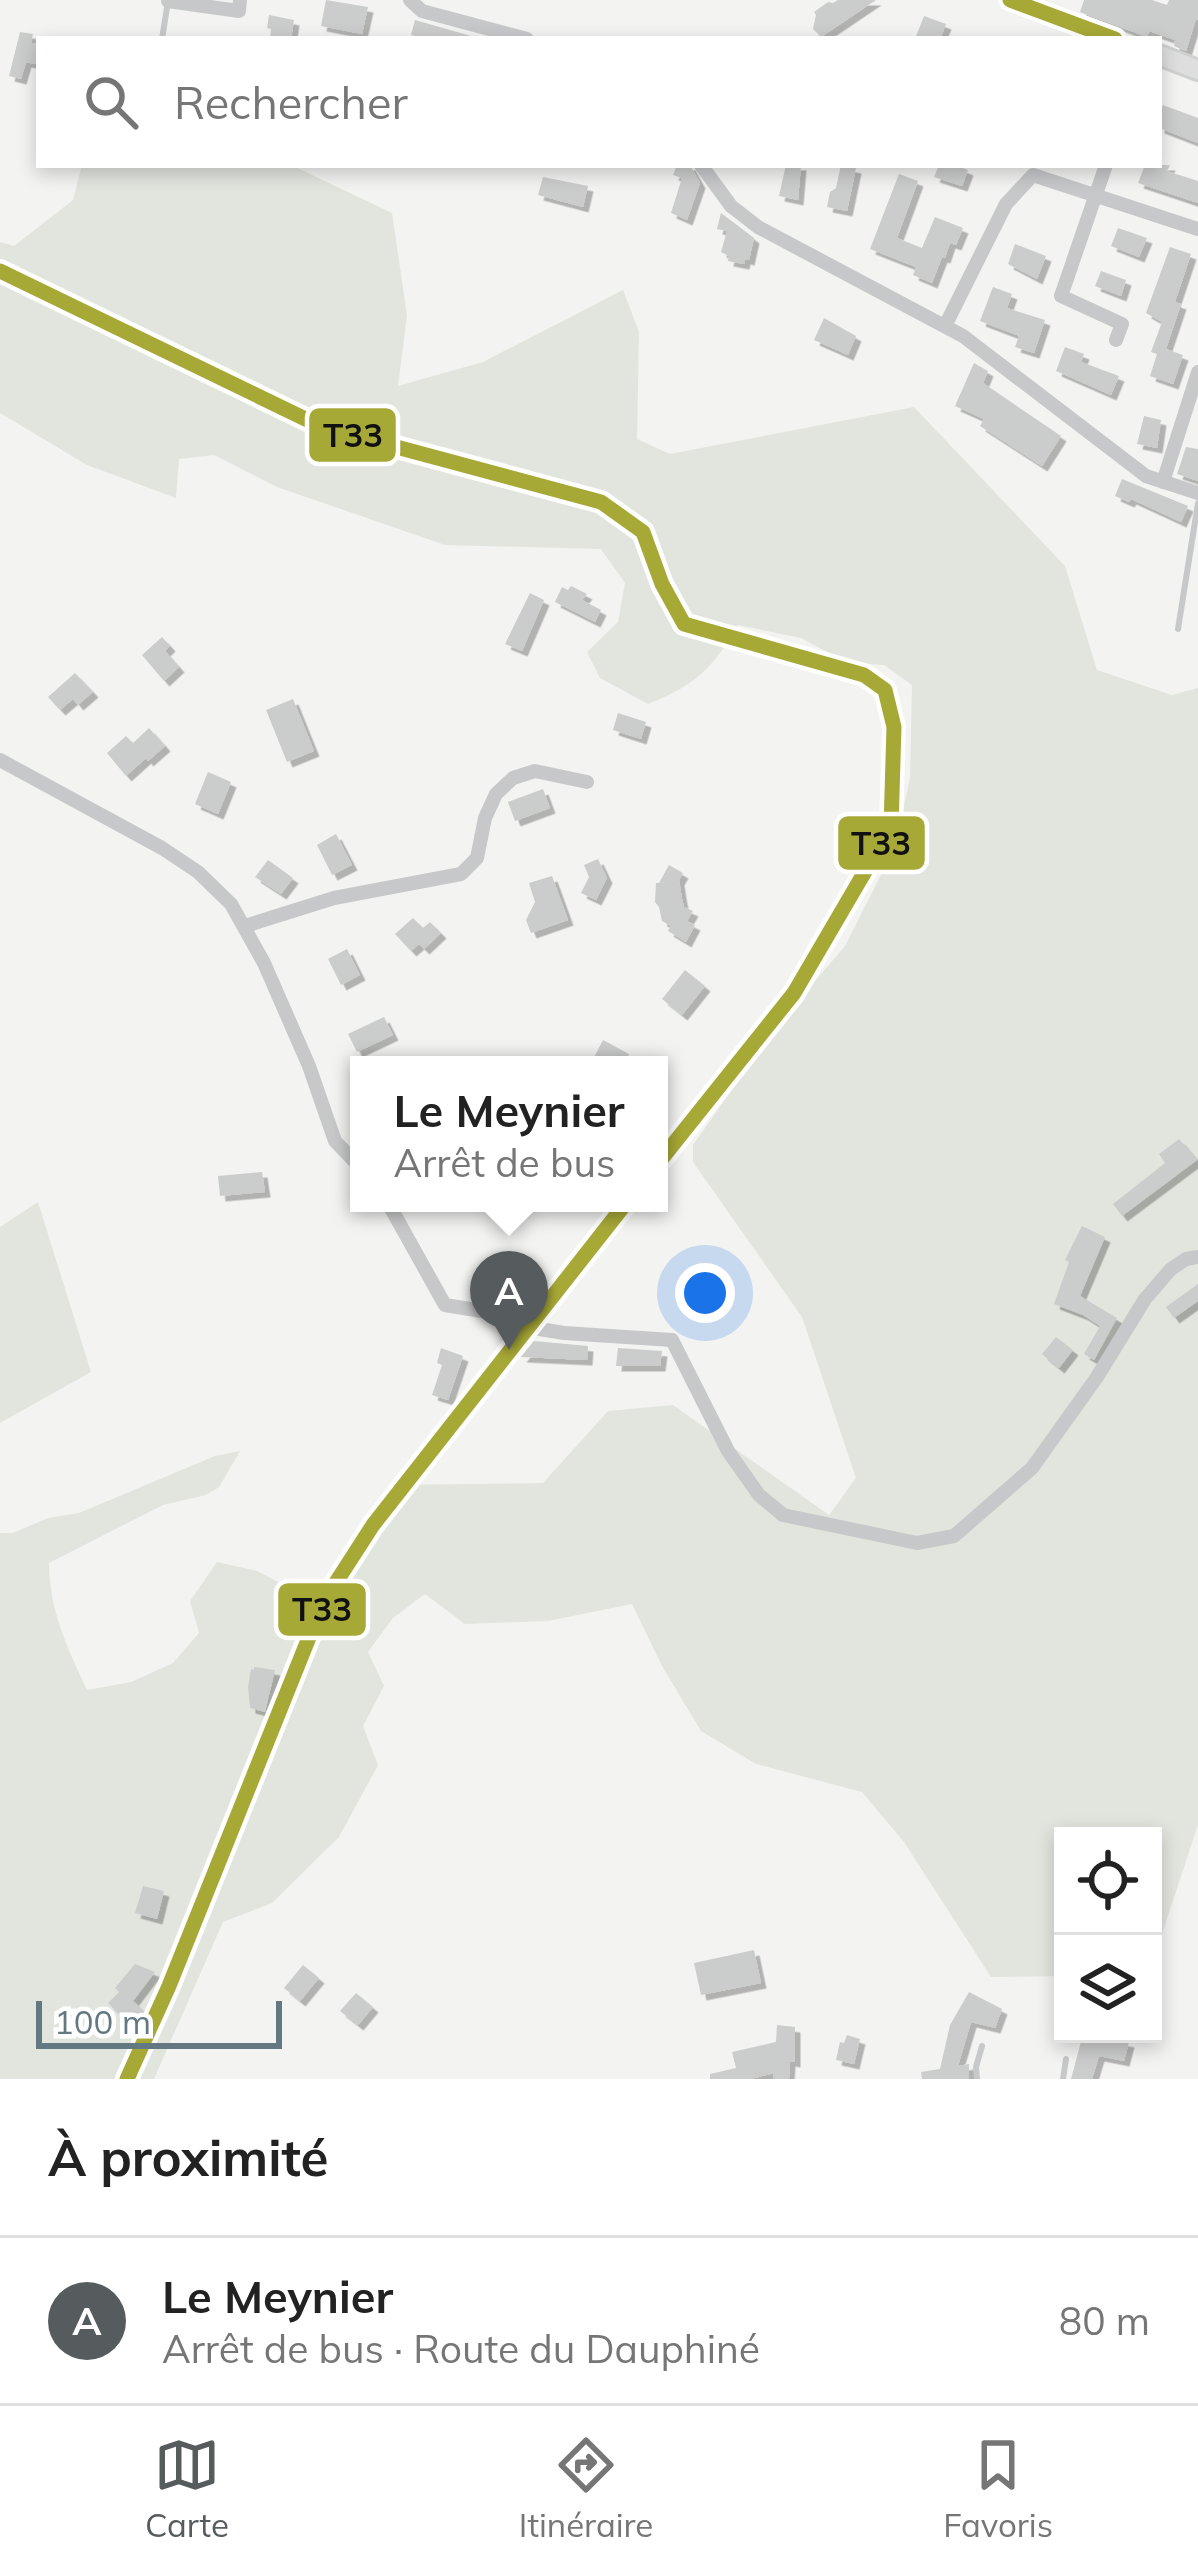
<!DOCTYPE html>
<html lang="fr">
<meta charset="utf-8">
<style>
:root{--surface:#fff;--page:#f6f6f6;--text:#222;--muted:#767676;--line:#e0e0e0;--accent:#565c5e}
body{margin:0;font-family:Mulish,sans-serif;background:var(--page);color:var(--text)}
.controls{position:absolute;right:36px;bottom:36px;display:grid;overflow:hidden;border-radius:0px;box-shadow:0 6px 18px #0003}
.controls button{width:108px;height:108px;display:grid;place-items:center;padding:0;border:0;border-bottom:3px solid var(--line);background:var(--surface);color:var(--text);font:60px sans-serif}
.scale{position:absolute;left:36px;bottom:30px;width:246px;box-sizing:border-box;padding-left:12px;border:6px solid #637881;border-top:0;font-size:33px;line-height:42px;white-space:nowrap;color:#637881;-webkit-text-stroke:9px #fff;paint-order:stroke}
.you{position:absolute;left:705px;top:1293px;width:42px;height:42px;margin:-30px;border:9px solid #fff;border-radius:50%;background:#1a73e8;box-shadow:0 0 0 18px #1a73e833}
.badge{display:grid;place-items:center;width:78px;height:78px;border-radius:50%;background:var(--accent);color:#fff;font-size:39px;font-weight:700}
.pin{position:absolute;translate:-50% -99px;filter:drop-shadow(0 3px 6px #0008)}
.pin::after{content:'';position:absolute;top:63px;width:42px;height:36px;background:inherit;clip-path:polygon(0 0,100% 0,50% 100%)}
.popup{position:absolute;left:350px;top:1056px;width:318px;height:156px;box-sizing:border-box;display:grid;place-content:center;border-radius:0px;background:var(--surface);filter:drop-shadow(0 3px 9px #0005);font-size:39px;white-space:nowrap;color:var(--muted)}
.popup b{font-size:45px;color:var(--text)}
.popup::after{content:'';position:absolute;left:50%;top:100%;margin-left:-24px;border:24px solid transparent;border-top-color:var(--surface)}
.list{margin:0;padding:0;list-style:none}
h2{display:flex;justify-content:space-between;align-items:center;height:156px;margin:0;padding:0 48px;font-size:51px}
h2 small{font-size:39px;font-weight:400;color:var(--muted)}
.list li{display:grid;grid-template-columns:78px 1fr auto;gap:36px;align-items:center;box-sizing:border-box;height:168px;padding:0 48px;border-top:3px solid var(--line)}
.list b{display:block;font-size:45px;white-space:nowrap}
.list p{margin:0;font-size:39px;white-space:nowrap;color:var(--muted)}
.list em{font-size:39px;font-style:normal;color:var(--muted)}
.icon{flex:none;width:66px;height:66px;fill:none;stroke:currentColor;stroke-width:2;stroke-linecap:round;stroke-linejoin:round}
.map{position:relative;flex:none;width:1198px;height:2079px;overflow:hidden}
.search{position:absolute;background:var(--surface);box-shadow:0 6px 18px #0003;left:36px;right:36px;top:36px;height:132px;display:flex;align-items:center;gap:30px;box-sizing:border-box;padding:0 42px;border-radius:0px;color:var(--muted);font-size:45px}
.sheet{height:324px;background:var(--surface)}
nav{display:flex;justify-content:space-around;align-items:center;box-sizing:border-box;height:168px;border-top:3px solid var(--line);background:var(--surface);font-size:33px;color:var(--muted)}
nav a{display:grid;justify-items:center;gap:6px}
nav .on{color:var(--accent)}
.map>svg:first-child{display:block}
</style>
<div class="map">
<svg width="1198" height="2079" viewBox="0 0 1198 2079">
<defs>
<filter id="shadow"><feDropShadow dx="5.5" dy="5.5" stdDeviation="0" flood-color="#0004"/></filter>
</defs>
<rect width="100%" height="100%" fill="#f3f3f1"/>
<path fill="#e2e5de" d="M82,165H291L392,213L407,315L398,386L483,362L623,290L639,332L637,439L670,454L914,407L1065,566L1097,670L1172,695L1198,688V1825L1153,1961V1836H1063V1976L991,1977L904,1842L862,1792L756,1764L701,1731L662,1666L632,1604L548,1621L465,1624L425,1594L393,1618L368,1652L384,1686L363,1726L378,1765L339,1837L272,1903L223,1922L154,2079H0V1533H13L48,1518L79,1513L215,1456L240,1451L219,1487L206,1495L163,1505L49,1563C49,1610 68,1649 87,1690L131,1682L173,1663L199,1633L190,1601L217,1562L257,1571L313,1600L391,1485L543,1483L608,1411L673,1405L829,1515L856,1478L802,1317L693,1162V1145L779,1023L845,946L894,849L910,779L912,685L884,665L847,663L801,638L738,625C712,669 697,684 648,704L600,678L587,652L618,622L625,583L601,549L445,545L277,487L214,455L179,459L176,498L87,465L0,413V242L14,246L73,200Z
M38,1202L91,1372L0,1423V1227Z"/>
<path fill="#cbcccc" filter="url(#shadow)" d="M326,0L368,7L362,34L321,26Z
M838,0H876L821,37L813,29L816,15L814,12L828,2L833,3Z
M1084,0H1152L1167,5L1169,0H1198V20L1196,19L1186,51L1174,46L1175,40L1149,31L1147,37L1080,12Z
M269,15L294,20L291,39H270L271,29L267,28Z
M924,16L946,24L940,39H915Z
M415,20L471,36L470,39H427L411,35Z
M20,32L33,34L31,43L39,44V55L35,64L26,62L21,79L9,76Z
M1163,105L1198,118V143L1159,128V115Z
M677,165H690L700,183L687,220L671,213L682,178L673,175Z
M786,165H801L798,200L779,196Z
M841,165L856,168L847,211L827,207L830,192L836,188Z
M939,165H955L968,170L962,186L934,177Z
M1145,165H1170L1167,171L1198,181V203L1138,183Z
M899,174L918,181L897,238L922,248L935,217L963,228L956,245L950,243L945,258L942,257L932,283L913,275L916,267L870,249Z
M543,177L588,186L583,207L538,195Z
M721,213L754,238L749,260L745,259L744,264L728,261L729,256L721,252L727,231L717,229Z
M1118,228L1147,238L1139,257L1111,246Z
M1015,244L1046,256L1037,279L1008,264Z
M1170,247L1191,254L1175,302L1181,304L1166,349L1183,355L1173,384L1150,376L1157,354L1151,352L1162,322L1146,313Z
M1101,271L1126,280L1121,296L1095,286Z
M993,287L1012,294L1007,308L1045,320L1034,353L1015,347L1019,336L980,321Z
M824,318L856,336L848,355L814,340Z
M1065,347L1084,354L1081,362L1119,376L1111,395L1056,371Z
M974,363L988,371L983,383L1061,436L1042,466L980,426L984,419L955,406Z
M1144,416L1161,420L1157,448L1137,444Z
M1186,447L1198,449V481L1177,474Z
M1122,479L1188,506L1181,522L1131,499L1129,502L1115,496Z
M571,586L587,594L582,600L601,610L595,622L555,602L562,587L568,590Z
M530,593L544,600L522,651L505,644Z
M162,637L170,646L165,651L179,667L164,681L142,655Z
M75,673L93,692L78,705L73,699L60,710L48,697Z
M293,699L314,751L287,762L266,710Z
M618,713L646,722L641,739L613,730Z
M149,728L165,746L148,761L146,758L126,776L107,753L126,736L133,743Z
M208,772L231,782L218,814L195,804Z
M543,789L550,808L515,821L508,802Z
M336,834L352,865L332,875L317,845Z
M598,859L607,878L596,900L581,893L589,877L584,865Z
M268,860L293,878L281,894L255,877Z
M669,865L683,873L679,880L682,899L684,907L693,911L687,921L695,925L686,942L668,931L671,926L662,921L659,907L655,902L656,883H659Z
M552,876L568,920L531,933L526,920L535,902L529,883Z
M413,918L423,928L430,922L441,933L424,949L419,944L411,951L395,934Z
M347,949L360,975L341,985L328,959Z
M685,970L705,986L682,1015L662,999Z
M384,1017L393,1035L357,1052L348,1034Z
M603,1040L629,1054L624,1065H590Z
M1179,1139L1197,1160L1122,1216L1113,1204L1165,1163L1159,1154Z
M262,1172L265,1192L220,1196L218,1176Z
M1082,1226L1105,1237L1080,1296L1117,1318L1094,1360L1084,1354L1100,1326L1083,1315L1054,1304L1069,1262L1065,1260Z
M1198,1284V1301L1174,1318L1166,1307Z
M1056,1337L1073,1350L1059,1368L1042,1354Z
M534,1341L588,1346L587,1360L521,1357Z
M441,1348L463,1356L448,1400L432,1395L442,1365L437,1363Z
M618,1348L662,1351L660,1366H616Z
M254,1667L275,1670L265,1712L250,1708L248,1687L251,1669L254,1670Z
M143,1886L164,1891L157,1919L135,1913Z
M754,1950L761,1983L701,1995L694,1963Z
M135,1964L155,1972L133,2001L144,2011L125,2021L108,2003L119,1992L115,1988Z
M303,1965L319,1978L300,2001L284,1988Z
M969,1992L1002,2009L995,2028L971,2022L958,2066L969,2064V2079H922L921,2072L940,2069L950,2025Z
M356,1993L373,2007L358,2025L340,2011Z
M777,2025L795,2027V2062L790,2061L789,2079H773L774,2073L751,2079H710V2074L736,2068L732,2052L776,2042Z
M1083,2034L1129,2042L1124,2061L1099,2056L1092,2079H1071Z
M847,2035L860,2039L854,2064L836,2060L840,2042L844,2043Z"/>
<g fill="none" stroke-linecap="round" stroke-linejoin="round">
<g stroke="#cfd1d1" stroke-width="24">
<path id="secondary" d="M1010,0L1115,39
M1159,55L1198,70"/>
</g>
<path stroke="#c7c8c9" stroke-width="6" d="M162,39L168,1
M1178,629L1198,503
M977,2079L976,2067L982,2046
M1063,2079L1066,2059"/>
<path stroke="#c7c8c9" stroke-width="14" d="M410,0L422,11L527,39
M168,1L239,11L240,0
M701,165L731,206L758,227L963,336L1146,476L1198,493
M1106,165L1061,296L1122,324L1116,340
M945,326L1006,204L1033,175L1198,229
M1163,482L1198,372
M0,760L162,848L198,872L231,904L264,963L309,1066L335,1141L359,1166
M245,926L334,898L461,874L477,858L485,818L496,794L513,778L535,771L587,782
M388,1203L445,1305L488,1312L527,1327L564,1333L672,1340L728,1451L759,1495L783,1515L917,1543L954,1536L1032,1468L1097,1377L1145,1299L1171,1269L1186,1259L1198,1257"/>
<path stroke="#c7c8c9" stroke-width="16" d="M0,271L322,427L601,502L643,532L662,584L684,624L864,675L885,690L894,727L891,827L794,993L659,1162
M127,2079L169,1986L310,1635L333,1587L373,1525L626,1203"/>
<use href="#secondary" stroke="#dddedd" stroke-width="18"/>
<g stroke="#fff" stroke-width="24">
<path id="bus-1" d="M1010,0L1115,39
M0,271L322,427L601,502L643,532L662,584L684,624L864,675L885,690L894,727L891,827L794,993L659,1162
M127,2079L169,1986L310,1635L333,1587L373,1525L626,1203"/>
</g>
<use href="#bus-1" stroke="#a7a937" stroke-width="15"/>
</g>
<g stroke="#fff" stroke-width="4.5">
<rect x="307" y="406" width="91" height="58" rx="12" fill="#a7a937"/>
<rect x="836" y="814" width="91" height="58" rx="12" fill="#a7a937"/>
<rect x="276" y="1581" width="92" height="57" rx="12" fill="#a7a937"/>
</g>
<g font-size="33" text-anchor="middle" font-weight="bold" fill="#111">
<text x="353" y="447">T33</text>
<text x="881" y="855">T33</text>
<text x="322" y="1621">T33</text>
</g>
</svg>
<div class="controls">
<button><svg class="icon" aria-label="locate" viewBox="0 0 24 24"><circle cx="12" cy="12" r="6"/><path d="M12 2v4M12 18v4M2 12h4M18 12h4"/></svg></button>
<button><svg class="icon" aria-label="layers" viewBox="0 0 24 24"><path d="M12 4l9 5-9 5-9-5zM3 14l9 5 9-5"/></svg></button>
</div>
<div class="scale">100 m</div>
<div class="you"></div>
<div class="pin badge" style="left:509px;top:1350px">A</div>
<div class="popup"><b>Le Meynier</b>Arrêt de bus</div>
<div class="search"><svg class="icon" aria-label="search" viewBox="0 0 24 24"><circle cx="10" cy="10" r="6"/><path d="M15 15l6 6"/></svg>Rechercher</div>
</div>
<section class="sheet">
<h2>À proximité<small></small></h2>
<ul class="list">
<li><span class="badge">A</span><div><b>Le Meynier</b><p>Arrêt de bus · Route du Dauphiné</p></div><em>80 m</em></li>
</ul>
</section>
<nav>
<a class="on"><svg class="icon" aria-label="map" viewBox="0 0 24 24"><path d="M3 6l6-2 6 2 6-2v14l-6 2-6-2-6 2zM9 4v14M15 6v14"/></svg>Carte</a>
<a><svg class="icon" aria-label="directions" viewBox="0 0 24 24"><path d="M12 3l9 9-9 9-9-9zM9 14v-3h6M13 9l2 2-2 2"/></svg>Itinéraire</a>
<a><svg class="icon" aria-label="saved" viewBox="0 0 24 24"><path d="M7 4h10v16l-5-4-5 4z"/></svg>Favoris</a>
</nav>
